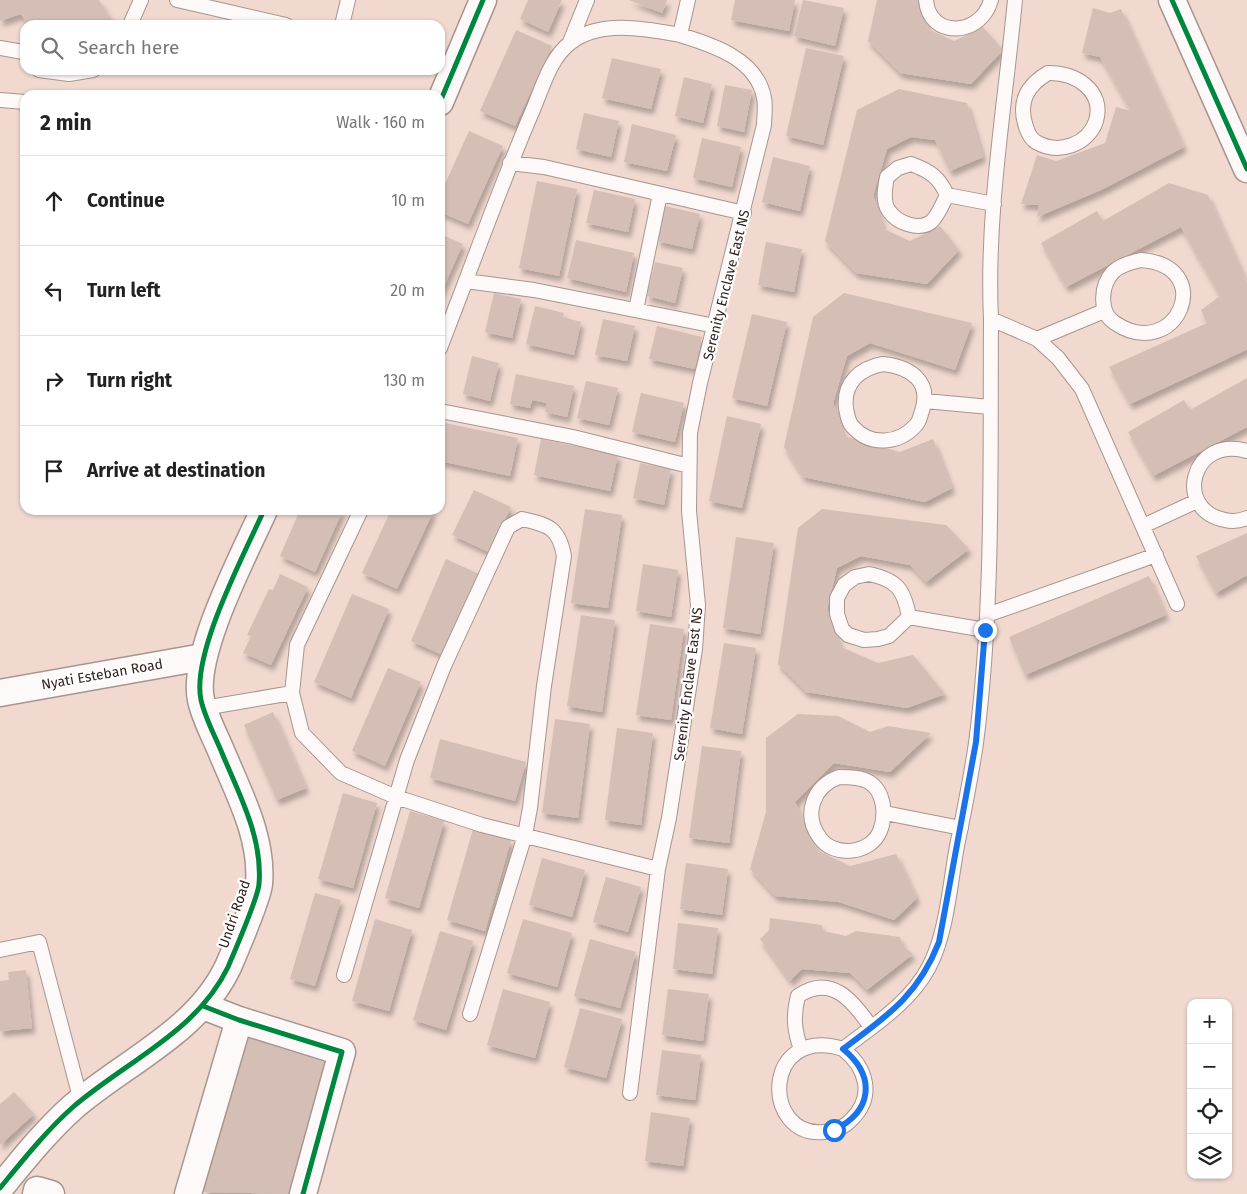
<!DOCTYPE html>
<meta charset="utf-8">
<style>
:root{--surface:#fff;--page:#f6f6f6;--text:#222;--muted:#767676;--line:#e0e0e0}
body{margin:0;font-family:"Fira Sans",sans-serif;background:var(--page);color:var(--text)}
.controls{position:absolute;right:15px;bottom:15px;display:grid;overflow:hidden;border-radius:10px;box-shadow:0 1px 4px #0004}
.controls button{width:45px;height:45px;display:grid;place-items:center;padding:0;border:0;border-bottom:1px solid var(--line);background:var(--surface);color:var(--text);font:25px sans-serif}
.stop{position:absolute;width:15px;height:15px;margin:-11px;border:4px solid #1a73e8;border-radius:50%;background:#fff}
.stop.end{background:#1a73e8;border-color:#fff;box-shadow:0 1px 5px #0008}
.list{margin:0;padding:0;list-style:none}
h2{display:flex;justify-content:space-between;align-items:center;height:65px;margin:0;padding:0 20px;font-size:21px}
h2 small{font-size:16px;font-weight:400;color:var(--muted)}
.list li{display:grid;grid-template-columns:32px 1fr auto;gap:15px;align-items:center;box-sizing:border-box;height:90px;padding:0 20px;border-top:1px solid var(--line)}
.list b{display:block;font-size:19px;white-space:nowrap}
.list em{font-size:16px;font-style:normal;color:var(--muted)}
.icon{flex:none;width:28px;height:28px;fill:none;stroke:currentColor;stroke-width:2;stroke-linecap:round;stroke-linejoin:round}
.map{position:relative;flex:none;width:1247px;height:1194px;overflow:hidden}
.search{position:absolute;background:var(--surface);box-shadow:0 1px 4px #0004;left:20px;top:20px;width:425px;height:55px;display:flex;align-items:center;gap:12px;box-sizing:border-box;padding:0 18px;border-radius:15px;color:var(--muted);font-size:19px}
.panel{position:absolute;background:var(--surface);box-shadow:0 1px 4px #0004;left:20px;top:90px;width:425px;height:425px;border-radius:15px}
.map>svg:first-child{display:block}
</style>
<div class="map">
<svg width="1247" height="1194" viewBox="0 0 1247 1194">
<defs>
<filter id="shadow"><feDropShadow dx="3" dy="5.5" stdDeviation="2.5" flood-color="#0004"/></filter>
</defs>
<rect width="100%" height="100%" fill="#f1d9d0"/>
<path fill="#d4beb6" filter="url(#shadow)" d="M0,0H99L115,25H28L21,14L0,21Z
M528,0H562L548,32L520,19Z
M629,0H667L662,13Z
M735,0H795L789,31L731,20Z
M803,0L844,8L835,46L794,36Z
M877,0H919L928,29L954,41L983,27L1003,50L971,84L900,73L868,41Z
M1093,8L1110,13L1121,9L1184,147L1101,190L1037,217L1039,205L1021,204L1037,155L1056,161L1105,143L1116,107L1131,111L1100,57L1082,53Z
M516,30L552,46L515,126L480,111Z
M806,48L844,56L823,145L786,136Z
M612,58L661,69L651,109L602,98Z
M684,77L712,84L703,123L675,116Z
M725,85L752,90L744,132L717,126Z
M899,89L967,103L983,157L950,171L935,140L911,137L887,149L873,196L884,229L910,241L940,226L959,250L927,284L856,273L825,241L857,110Z
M584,113L619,121L611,157L576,149Z
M632,124L676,135L667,171L624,162Z
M469,131L503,146L468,224L440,212V195Z
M702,138L741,147L732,187L693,178Z
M773,157L810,166L800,211L762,202Z
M537,181L577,189L559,276L519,268Z
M1169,183L1208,195L1247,283V347L1246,350L1130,404L1109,367L1207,323L1201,310L1220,296L1181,227L1066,287L1041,243L1097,211L1103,221Z
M594,190L635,199L628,232L586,223Z
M665,206L700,214L692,249L657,241Z
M440,234L463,244L440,295Z
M576,240L634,253L626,292L567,278Z
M766,242L802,249L794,292L758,285Z
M655,262L683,268L675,303L647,296Z
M494,293L521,299L512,338L485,332Z
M844,293L972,323L955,370L870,343L847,356L833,403L844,436L900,452L933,439L952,488L925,502L803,477L784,447L813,317Z
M535,306L564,313L563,317L581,322L574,355L526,344Z
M752,314L787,322L767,406L732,398Z
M603,319L635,326L627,361L595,355Z
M657,326L702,337L695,369L649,359Z
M472,356L499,363L490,401L463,394Z
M516,374L574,386L567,417L545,412L547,403L532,400L530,408L510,404Z
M1247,378V427L1153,476L1128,432L1184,400L1190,410Z
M586,381L618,388L609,425L577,418Z
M641,393L684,403L675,442L632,432Z
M727,416L761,424L742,508L709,501Z
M440,422L518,438L510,476L440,461Z
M541,439L618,455L610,491L534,475Z
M640,463L671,469L664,505L633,498Z
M474,490L511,507L489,552L452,535Z
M585,509L622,515L608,608L571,603Z
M822,509L946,525L969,549L926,582L910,565L861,556L837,568L827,609L841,647L878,663L913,655L945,694L907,708L806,692L778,664L798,528Z
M300,510H343L315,572L280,556Z
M391,510H434L397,589L362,573Z
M1247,533V575L1216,593L1196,556Z
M736,537L774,543L760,634L723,628Z
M446,559L479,574L443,655L411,641Z
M643,564L678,570L671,617L636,611Z
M280,574L308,587L271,665L243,653L251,636L247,635L269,589L273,590Z
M1149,576L1166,615L1025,675L1009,637Z
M352,594L389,609L351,698L314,682Z
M581,615L615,620L602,712L567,706Z
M650,624L684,629L671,720L636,715Z
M724,643L756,648L742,734L710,728Z
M388,668L421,682L385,766L352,751Z
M273,712L306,788L277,800L244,725Z
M798,714L838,716L870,732L888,726L931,733L890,772L834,763L795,802L817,850L850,866L896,854L917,898L894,920L839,902L775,896L750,869L766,812V738Z
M555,719L590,724L578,818L542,813Z
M617,728L653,733L641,825L605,820Z
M440,739L526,762L515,801L430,778Z
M702,746L741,751L729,843L689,838Z
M343,793L377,803L353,888L318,879Z
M410,811L444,821L419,908L385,898Z
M473,829L511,840L485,931L447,920Z
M542,858L585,870L572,917L529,905Z
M686,863L728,869L722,915L680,909Z
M606,877L641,887L628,932L593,922Z
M315,893L341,900L315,986L290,979Z
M770,918L822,925L823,931L846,936L856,931L900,937L903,946L913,954L867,990L850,973L802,969L790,981L760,939L769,930Z
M375,919L412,930L389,1011L352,1001Z
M523,919L572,933L557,987L507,973Z
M678,923L718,928L712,974L673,969Z
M440,931L473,941L446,1030L413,1020Z
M590,939L636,952L620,1008L574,996Z
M26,970L32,1028L0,1031V981L9,980L8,972Z
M503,989L550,1002L535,1058L487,1045Z
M668,989L709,994L703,1041L662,1035Z
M580,1008L622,1019L606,1078L564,1067Z
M250,1030L333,1053L292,1194L203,1192Z
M662,1050L701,1055L695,1100L656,1095Z
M14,1092L34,1114L0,1145V1104Z
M651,1112L690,1118L683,1166L645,1161Z"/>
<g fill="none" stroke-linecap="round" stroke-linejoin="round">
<g stroke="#a7958e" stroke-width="16">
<path id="lane" d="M177,0L286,25
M926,0C929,39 981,37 991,0
M130,25L141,0
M342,25L348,0
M570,42L587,0
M0,48L23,52L25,54
M39,70L69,74L93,70
M1048,73C1074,72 1105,90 1096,121C1088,145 1058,155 1036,142C1031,139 1028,133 1026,127C1018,103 1026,86 1048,73Z
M0,100L25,102
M510,163L544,167L744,213
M911,164C930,171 939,177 947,195C943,203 938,216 931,222C919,231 897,223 889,211C882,202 885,187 887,177L898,168Z
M947,195L994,204
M1141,260C1219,266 1176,364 1115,323C1099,313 1100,286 1113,272C1120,265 1132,262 1141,260Z
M466,281L534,290L715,326
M636,310L660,194
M991,319L1037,339L1058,358L1082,389L1177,604
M1037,339L1104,311
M440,348C471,269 499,189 532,112C542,89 550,58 570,43C600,19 647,29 680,35
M883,364C910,367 932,381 922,411C920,416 920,421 916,425C899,444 870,447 852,426C848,421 847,414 846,408C843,383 860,368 883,364Z
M925,401L990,407
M440,411L573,437L689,466
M1247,451C1191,435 1173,510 1225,520C1233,522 1240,521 1247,518
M361,510L297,645L292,693L302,733L341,773L396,797L482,825L658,869
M1143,526L1197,501
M869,574C897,580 904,589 909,617L889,636L878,639L864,640L848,635L842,629L837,614V598L844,585L855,577Z
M987,615L1156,555
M909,617L985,630
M204,708L292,693
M839,777C849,777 861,777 869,782C885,792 886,816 880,831C871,854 834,858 820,838C802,814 814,786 839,777Z
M885,813L961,828
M0,950L39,942L81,1101
M344,975L407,760L444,666L508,527L522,519C549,525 559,528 564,556L544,686L530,808L525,835L470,1014
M801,1049C794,1030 793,1016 798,996C831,973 853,1001 871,1027
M843,1049C867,1068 875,1097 851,1120C844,1128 834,1131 824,1132C761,1138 762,1024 843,1049C874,1025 910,1003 929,967C947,933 950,883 957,846C964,812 971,777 976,743C994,605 990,458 991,319C986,213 1005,106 1015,0
M630,1093L658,869L669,818L695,649L698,605L689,511L690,433L700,383L764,125C764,117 766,106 764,98C757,59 713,45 680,35L688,0"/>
</g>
<g stroke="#a7958e" stroke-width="29">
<path id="street" d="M1172,0L1247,169
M440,102L483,0
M0,693L203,657
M203,1006L239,1020L342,1052L303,1194
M0,1188C23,1160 46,1131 73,1107C125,1062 197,1032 228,967C234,953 258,897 259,884C263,838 239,794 222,753C215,736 205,718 201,700C191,654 244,555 264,510
M36,1194L37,1190L51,1194
M188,1194L239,1020"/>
</g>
<use href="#lane" stroke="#fdf9f8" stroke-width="14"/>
<use href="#street" stroke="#fdf9f8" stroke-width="26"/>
<g stroke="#fff" stroke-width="8">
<path id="cycleway" d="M1172,0L1247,169
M440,102L483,0
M203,1006L239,1020L342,1052L303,1194
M0,1188C23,1160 46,1131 73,1107C125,1062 197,1032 228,967C234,953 258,897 259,884C263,838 239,794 222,753C215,736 205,718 201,700C191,654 244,555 264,510"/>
</g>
<use href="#cycleway" stroke="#00873e" stroke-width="5"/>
</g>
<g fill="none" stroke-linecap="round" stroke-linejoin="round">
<path stroke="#1a73e8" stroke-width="6" d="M834,1130C873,1111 876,1076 843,1049C887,1016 918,996 939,942L976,742L985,630"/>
</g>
<g text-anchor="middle" stroke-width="4.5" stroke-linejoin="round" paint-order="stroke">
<g font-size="14" fill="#33231d" stroke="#fff">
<text transform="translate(726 285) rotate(-76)" y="5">Serenity Enclave East NS</text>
<text transform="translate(102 674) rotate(-10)" y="5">Nyati Esteban Road</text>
<text transform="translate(688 684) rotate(-83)" y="5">Serenity Enclave East NS</text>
<text transform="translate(234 914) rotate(-71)" y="5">Undri Road</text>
</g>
</g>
</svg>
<div class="controls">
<button>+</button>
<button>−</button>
<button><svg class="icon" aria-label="locate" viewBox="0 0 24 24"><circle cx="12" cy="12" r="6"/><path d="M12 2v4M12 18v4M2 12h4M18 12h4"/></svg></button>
<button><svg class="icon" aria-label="layers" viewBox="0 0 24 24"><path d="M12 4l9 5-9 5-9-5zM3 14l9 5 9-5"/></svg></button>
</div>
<div class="stop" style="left:834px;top:1130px"></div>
<div class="stop end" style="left:985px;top:630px"></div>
<div class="search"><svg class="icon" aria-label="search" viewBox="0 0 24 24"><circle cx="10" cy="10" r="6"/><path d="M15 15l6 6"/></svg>Search here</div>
<section class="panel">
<h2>2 min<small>Walk · 160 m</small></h2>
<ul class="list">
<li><svg class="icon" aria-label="ahead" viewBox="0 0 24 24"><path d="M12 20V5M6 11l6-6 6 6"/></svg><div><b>Continue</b></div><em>10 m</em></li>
<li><svg class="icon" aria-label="left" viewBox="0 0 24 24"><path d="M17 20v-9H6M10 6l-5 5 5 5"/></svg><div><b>Turn left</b></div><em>20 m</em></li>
<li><svg class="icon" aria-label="right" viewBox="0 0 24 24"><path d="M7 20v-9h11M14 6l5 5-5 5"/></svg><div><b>Turn right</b></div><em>130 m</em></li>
<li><svg class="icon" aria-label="arrive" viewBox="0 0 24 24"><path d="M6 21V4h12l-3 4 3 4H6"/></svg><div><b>Arrive at destination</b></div></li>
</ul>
</section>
</div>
